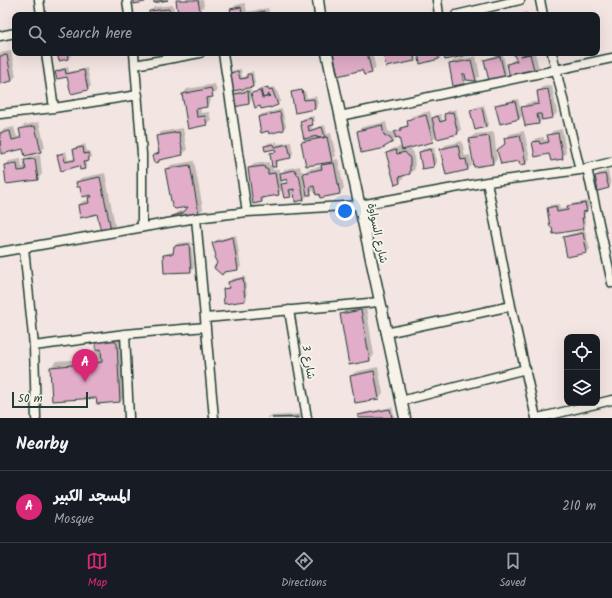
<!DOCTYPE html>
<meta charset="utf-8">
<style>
:root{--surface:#171b24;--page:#242831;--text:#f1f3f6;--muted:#9ea1a6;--line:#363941;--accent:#db2777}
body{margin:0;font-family:Kalam,"Playpen Sans Arabic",sans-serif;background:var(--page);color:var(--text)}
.controls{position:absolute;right:12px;bottom:12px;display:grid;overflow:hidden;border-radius:8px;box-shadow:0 4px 16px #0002}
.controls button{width:36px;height:36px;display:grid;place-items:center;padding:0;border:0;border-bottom:1px solid var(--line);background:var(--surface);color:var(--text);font:20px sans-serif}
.scale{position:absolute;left:12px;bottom:10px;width:76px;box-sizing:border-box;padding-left:4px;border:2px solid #1f3d34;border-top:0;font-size:11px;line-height:14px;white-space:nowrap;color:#1f3d34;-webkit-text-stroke:3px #f7f3e8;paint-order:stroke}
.you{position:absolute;left:345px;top:211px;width:14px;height:14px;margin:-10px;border:3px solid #fff;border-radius:50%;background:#1a73e8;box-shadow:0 0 0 6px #1a73e833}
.badge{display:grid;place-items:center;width:26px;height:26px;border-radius:50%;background:var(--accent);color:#fff;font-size:13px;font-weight:700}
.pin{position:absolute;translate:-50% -33px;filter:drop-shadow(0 1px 2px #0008)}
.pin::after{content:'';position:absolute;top:21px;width:14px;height:12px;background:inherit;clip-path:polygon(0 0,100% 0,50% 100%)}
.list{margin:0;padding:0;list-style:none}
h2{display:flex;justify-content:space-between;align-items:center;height:52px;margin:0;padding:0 16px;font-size:17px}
h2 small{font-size:13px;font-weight:400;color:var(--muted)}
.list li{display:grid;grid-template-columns:26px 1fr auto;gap:12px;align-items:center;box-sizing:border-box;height:72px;padding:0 16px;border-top:1px solid var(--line)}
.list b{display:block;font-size:15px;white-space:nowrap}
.list p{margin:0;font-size:13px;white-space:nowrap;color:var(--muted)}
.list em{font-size:13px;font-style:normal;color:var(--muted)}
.icon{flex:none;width:22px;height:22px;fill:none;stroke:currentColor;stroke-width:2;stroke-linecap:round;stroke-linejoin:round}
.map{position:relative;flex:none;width:612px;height:418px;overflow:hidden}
.search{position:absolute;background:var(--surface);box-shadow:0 4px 16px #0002;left:12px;right:12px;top:12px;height:44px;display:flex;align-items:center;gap:10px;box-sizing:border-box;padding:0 14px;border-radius:8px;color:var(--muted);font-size:15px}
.sheet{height:124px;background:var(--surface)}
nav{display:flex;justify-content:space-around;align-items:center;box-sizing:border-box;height:56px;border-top:1px solid var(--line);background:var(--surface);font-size:11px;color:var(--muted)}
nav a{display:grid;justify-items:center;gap:2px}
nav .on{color:var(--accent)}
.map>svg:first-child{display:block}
</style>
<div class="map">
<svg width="612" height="418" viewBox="0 0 612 418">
<rect width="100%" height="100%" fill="#f3e5e2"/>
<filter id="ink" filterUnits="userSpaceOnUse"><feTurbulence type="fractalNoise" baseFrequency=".025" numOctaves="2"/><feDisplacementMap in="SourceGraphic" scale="8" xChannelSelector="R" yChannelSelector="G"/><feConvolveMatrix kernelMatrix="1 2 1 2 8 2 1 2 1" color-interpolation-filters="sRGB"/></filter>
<g filter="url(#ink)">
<path fill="#0003" fill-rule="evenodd" d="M177,0H203L204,6L199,10Z
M245,3L247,12L268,8L270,15H233L231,10L236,5Z
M173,5L175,15H150V12L154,7Z
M527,12L528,15H517Z
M11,51L16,76L12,80L0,83V53Z
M58,53H70L71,56L68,58Z
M334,53H372L376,68L371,72Z
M384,53H472L445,59L444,53L439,58L419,55L414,60Z
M515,53H535L539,68L534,73L508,64L513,60L518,58Z
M503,54L507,73L504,76L485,61L488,58Z
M476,56L480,76L475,80L472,81L470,78L468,79L464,83L450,65L454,60Z
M68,67L69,72L87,68L91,86L88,89L71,93L68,75L56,72L59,69Z
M241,69L242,77L248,76L251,72L253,71L255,83L253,86L234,90L231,73L234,70Z
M215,84L217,92L210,96L211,101L207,106L200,107L201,113L209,112L211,120L206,124L189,127L183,94L187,89Z
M552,85L557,113L553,117L543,119L539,123L522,108L527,103L540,101L538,92L542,87Z
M263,87V89L275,87L281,101L271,107L252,94ZM266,90L273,97L268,98Z
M251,89V101L248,104L233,95L235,92Z
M294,91V93L305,91L307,98L316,96L318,105L315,108L296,112L292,93Z
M518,99L522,116L519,119L497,106L499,103Z
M484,105L489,124L486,127L471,111L474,108Z
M282,109L286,126L283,129L268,130L259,117L262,114Z
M456,109L461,130L458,133L437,137V136L432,141L409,147L414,153L415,169L410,173L404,175V177L400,182L395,183L387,153L392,149L402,146L400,136L392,141L358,131L362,127L386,122L388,131L396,134L400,128L409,124L408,121L412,116L430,111L432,119L436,115L441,114L442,120L446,119L445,114L448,111Z
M314,116L315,121L311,124L312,129L325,125L327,134L331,133L336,156L331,160L338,159L344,188L340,193H320L315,189L304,199L296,201L295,191L290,196L283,189L278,194L266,197L261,202L249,168L254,164L269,162V165H273L271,154L276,150V148L266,146L268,143L273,142L274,147H276L275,142L277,141V144L291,142L293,154L290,157L277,159L278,163L272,166L273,170L280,169V174L285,169L300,166L301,171H303L304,173L308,169L323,166L327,161L302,142L308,137L301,121L304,118ZM289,178L282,185L281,180Z
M39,122L45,147L41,151L24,148L2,153L0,132L2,130L14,127L17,137L21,135L20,130L24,125Z
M183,128L187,150L183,154L162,158L159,161L154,156L159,151L157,137L161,132Z
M562,129L566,153L562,158L550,153L533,142L537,138L544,137V140L549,139L548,136L553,131Z
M524,131L530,159L526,163L498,150L506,143L505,139L510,134Z
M494,132L497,159L493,163L474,166L470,139L475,134Z
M462,141L465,156L470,155L472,165L468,169L447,174L441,149L446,145Z
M85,144L87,151H90L92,157L86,160L87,165L84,168L80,165L62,170L58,155L66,151L68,160L76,158L74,149L77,147Z
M434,147L437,163L434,166L420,152L423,149Z
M40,155L42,174L38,179L7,183L5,166L9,161L21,159L22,167H26V161L30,156Z
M194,161L203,209L198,214L173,217L177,212L187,209L191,205L166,170L171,165Z
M608,171L611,185L608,188L596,176L599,173Z
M105,173L115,225L111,229L98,213L79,205L83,201L89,200V198L94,193L77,182L81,178Z
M588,201L589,207L584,216L586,225L583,228L548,208L550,205L559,204L560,209L569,208L571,204Z
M585,230L590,249L587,252L564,238L567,235Z
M236,235L241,267L238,269L218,263L214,243L216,240Z
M191,242L194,268L191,271L164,256L167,253L174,252L175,246L178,243Z
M245,276L247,298L244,300L224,289L230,286L229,282L232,279Z
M366,306L374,355L370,360L350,364L341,314L346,310Z
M123,338L126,395L120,401L97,397L51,367L57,361L85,359V357L91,351L97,350V341Z
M378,367L383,393L379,398L351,376L355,372Z
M392,407L395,418H359L362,413Z
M301,414L302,418H267L269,416Z"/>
<path fill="#e1adc8" stroke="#1f3d34" d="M134,0H145V2L134,4Z
M154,0H168L154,3Z
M176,0H198L200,11L178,14Z
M241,7L242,15H232L230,9Z
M169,9L170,15H149V11Z
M264,11L265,15H248Z
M57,53H67L68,59L59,61Z
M333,53H367L372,73L364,75L362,70L338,76Z
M383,53H413L415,61L386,67Z
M418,53H438L439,59L420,64Z
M443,53H472L473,54L445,60Z
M513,53H532L520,56L530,54L535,74L510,78L507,64L517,61Z
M7,55L12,81L0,84V56Z
M500,56L505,77L489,81L484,60Z
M471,60L476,81L466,80L465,74H462L464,84L453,86L449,64Z
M65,69L66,74L84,70L88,90L71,94L67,77L57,79L55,72Z
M238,71L240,79L247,78V74H251L253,87L233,91L230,73Z
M268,87V90L272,89L278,105L270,108V107L261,109L260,106L255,108L251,93L260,91L262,98L271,96L268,94L269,96L263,98L261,89Z
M211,88L213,97L206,98L207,107L196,109L197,117L205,116L207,125L188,129L182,94Z
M548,89L553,118L542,120L541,114H537L539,124L525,126L521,107L539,104L537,91Z
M302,90L304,100L314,99L315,109L295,113L291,92Z
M248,91L249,104L234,107L232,95Z
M515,101L519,119L500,124L495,105Z
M482,108L486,127L475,130L470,110Z
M280,112L284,130L269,134L268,131L261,133L258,117Z
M453,112L458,134L437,139L432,118L438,116L440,122L446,120L444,114Z
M426,115L433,142L402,150L399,137L396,138L394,132L401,130V128L408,126L407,120Z
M311,118L313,125L308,126L309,131L322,127L325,137L317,138V136L304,139L300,121Z
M382,125L384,135L390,138L393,142L381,149L361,153L357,131Z
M35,126L41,152L25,156L23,149L1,154L0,133L10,131L12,140L21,138L19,129Z
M179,132L183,155L159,160V162L154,163L152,156L159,153L156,136Z
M558,133L563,159L551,161L549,154L535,157L532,142L539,141L540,144L549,142L547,135Z
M520,135L526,164L520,165L519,161L501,164L497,150L505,144L504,138Z
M489,136L493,164L474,167L469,139Z
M327,137L332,162L306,166L301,142Z
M274,144L275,147L288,144L291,158L275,161L276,167H272L270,153L276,152L275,149L265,151L264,146Z
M458,145L461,160L466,159L468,170L446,175L440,149Z
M83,147L84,154L88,153L89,161L83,162L85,169L80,170L79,166L61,171L57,155L63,153L65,162L75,160L73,149Z
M431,149L434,167L422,169L419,152Z
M396,150L397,154L405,152L410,158V174L399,177L400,183L395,185L386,153Z
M35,159L38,180L6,184L4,165L17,163L18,171L26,170L24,160Z
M334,163L340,194L320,198L319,194L316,195L314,186L310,187L311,195H307L303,173L322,169L321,165Z
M190,165L199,215L171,219L172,216L183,213L188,207L175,209L172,206L165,169Z
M264,166L265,169H268V174L275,173L279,195L261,198L262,202L253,204L248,168Z
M295,170L297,175H299L304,200L295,202L294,189L289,190L291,197L284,198L281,184L288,183L287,179L281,181L280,173Z
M605,174L609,188L598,191L595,176Z
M100,177L111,230L101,232L97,214L80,218L78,205L89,203L88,197H92L91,195L82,197L80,187H77L76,182Z
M585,203L587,211L583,212L584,218H582L584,229L553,234L552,227H550L547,208L556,206L557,212L568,210L567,206Z
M583,233L587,253L567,257L563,237Z
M233,237L238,270L224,272L222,275L214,268L217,263L214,257L216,256L212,243Z
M189,244L191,272L164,273L163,255L173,254L174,246Z
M243,278L245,301L224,304L223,289L229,288L228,282Z
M361,310L370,361L349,365L340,314Z
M113,339L117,344L120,402L97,404L96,398L52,401L50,367L84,364V356L95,355L96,363L102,362L101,349L96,350V340Z
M374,371L379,399L355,403L350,376Z
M390,409L392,418H358V415Z
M299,417V418H272Z"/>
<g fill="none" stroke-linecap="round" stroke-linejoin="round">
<g stroke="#1f3d34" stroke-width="11">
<path id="minor" d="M39,0L41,15
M127,0L129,15
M437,0L439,15
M540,0L543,15
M456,15L520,0
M0,36L15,33
M46,53L54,108
M134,53L142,154V227
M223,53L247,212
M552,53L580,170
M135,65L200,53
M0,114L54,108L138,95
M340,116L612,58
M587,168L612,283
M487,182L511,306L536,418
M196,218L214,418
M24,248L34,346L36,418
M0,252L196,218L247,212L360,205L487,182L580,170L612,162
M289,310L307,418
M206,318L379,302
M386,333L511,306
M125,334L129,418
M34,346L125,334L206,327
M401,401L526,369
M538,418L612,400"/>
</g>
<g stroke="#1f3d34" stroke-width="13">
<path id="tertiary" d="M318,0L320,15
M327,53L405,418"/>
</g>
<use href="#minor" stroke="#f7f3e8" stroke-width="8"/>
<use href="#tertiary" stroke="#f7f3e8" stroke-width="10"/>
</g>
</g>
<g text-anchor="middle" stroke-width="4" stroke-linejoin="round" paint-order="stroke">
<g font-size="11" fill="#1f3d34" stroke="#f7f3e8">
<text transform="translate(378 233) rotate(78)" y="4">شارع السواوة</text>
<text transform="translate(309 362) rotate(81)" y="4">شارع 3</text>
</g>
</g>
</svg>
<div class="controls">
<button><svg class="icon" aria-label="locate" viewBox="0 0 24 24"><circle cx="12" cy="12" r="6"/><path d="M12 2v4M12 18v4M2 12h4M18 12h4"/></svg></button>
<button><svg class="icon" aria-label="layers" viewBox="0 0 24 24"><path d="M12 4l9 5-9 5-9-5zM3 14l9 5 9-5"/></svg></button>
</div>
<div class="scale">50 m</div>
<div class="you"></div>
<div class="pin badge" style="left:85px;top:382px">A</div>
<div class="search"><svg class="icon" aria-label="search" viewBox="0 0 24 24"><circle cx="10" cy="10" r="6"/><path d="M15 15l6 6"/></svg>Search here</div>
</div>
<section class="sheet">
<h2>Nearby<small></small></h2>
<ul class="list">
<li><span class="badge">A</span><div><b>المسجد الكبير</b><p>Mosque</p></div><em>210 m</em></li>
</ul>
</section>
<nav>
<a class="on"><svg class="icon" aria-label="map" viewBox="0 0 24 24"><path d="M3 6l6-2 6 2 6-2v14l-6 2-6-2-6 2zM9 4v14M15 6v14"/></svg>Map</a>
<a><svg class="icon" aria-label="directions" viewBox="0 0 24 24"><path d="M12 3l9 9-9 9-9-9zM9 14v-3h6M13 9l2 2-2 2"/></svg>Directions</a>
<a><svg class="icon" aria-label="saved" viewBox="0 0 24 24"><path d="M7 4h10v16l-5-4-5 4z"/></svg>Saved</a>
</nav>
